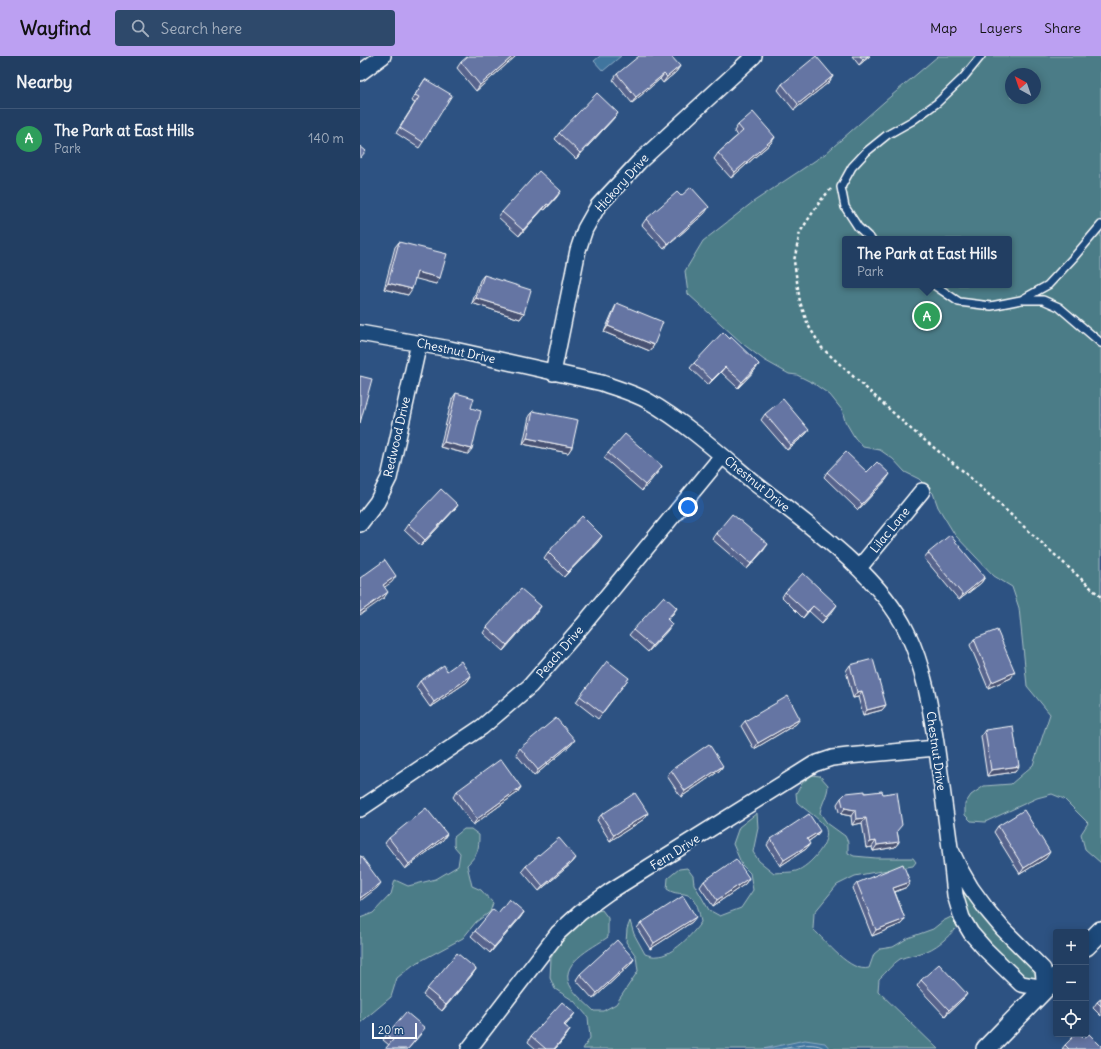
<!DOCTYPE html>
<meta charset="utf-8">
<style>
:root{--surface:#223e62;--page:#2e496b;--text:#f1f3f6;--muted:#a2aebe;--line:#3f5777;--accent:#bca0f2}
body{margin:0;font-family:Delius,sans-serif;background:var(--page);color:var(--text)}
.controls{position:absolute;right:12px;bottom:12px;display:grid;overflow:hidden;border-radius:4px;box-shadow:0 2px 10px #0003}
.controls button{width:36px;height:36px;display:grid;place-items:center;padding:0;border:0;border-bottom:1px solid var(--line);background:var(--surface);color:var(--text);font:20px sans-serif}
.compass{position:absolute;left:645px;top:12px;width:36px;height:36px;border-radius:50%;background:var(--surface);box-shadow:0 2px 10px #0003;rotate:320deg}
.scale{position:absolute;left:12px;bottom:10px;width:45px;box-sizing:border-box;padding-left:4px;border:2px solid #fff;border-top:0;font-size:11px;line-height:14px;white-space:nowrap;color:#fff;-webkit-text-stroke:3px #1f4a7a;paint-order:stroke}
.you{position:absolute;left:328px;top:451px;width:14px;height:14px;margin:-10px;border:3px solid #fff;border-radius:50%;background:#1a73e8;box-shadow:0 0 0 6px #1a73e833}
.badge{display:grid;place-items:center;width:26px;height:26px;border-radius:50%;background:var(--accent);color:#fff;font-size:13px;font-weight:700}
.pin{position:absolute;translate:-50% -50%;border:2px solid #fff;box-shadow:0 1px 4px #0006}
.popup{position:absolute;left:482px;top:180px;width:170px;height:52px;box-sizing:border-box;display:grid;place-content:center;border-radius:4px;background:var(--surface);filter:drop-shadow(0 1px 3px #0005);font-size:13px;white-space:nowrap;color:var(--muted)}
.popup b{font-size:15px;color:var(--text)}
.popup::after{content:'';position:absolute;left:50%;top:100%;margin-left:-8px;border:8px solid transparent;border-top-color:var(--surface)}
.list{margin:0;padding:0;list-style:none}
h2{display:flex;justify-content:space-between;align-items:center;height:52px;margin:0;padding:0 16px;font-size:17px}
h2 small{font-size:13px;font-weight:400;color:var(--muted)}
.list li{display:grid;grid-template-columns:26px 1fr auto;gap:12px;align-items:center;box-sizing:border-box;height:60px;padding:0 16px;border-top:1px solid var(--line)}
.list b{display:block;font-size:15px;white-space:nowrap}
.list p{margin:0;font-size:13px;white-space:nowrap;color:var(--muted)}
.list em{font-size:13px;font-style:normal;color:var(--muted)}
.icon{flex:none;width:22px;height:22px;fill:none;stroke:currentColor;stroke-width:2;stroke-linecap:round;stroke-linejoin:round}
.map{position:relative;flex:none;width:741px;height:993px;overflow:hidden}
header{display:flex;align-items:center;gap:24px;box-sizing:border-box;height:56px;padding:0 20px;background:var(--accent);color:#111}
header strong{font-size:19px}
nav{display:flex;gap:22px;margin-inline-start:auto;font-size:14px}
.search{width:280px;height:36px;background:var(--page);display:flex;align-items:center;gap:10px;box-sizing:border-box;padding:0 14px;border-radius:4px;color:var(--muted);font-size:15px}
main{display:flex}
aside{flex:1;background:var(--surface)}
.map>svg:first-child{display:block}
</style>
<header>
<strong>Wayfind</strong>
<div class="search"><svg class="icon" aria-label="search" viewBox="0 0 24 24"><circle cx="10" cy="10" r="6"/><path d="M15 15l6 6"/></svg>Search here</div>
<nav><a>Map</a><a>Layers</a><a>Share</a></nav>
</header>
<main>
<aside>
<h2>Nearby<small></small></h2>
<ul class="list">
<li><span class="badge" style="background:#2e9e5b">A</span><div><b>The Park at East Hills</b><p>Park</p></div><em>140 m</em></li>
</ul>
</aside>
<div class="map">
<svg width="741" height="993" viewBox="0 0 741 993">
<rect width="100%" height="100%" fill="#2d5282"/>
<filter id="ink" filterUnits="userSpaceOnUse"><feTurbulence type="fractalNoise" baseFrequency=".025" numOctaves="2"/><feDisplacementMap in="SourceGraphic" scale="8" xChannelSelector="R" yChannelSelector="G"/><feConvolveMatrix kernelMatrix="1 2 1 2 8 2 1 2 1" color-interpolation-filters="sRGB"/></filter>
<g filter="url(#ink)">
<path fill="#4c7c87" stroke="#a6bec3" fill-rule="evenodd" d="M578,0H741V807L725,793L721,778L728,767L704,743L692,738L677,742L625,766L611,765L605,759V748L611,739L624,730L651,728L673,709L690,658L667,630L659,552L652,531L634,520L595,479L578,451L573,437L559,423L545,416L533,403L520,394L503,391L495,382L485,365L482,354L470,339L453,327L437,319L429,318L404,304L383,288L328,238L325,215L343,185L393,146L465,98L524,46ZM651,18H675V42H651ZM485,183H649V229H485Z
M452,719L460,720L468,729C468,739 462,746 460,757L467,767L485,780L488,786V797L494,800L516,802H553L556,806L553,810L510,817L495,820L477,829L454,857L453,873C466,885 490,917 509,912L514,898L520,893L533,891L548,882L573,873L583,865L591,861L597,864V871C587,882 576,893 561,897C555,899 547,900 540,903C532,908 527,916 519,923L518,935L578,993H223L230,982L228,961L214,945L195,933L190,922L191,902L203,879L233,856L242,854L248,862V881C233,892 195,908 212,933C218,941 227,948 234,955H243L256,948L278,915L276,900L266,886L267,873L270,865L274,878L285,898C288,899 294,901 297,900C312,900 333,878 341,866C339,857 338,843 328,839C319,836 316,839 307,833L308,822L319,813L327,812L333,820L334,828L349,854L360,860L381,852L393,834L390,817L382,809L373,788L379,771L397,757L398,772L393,796L399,805L414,817C421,816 430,817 436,815C449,811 473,785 465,771C458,761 445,754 437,746L436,737L443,726Z
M104,773H111L119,779C119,794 118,798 107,809L112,830L121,834L133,847L130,856L116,866L103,882L53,909L37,922L31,941L0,967V862L13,857L31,838L35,824L48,830L76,823L98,810L100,797L94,790V781Z
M600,813L683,913L685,932L661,928L602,862Z"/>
<path fill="#41749e" stroke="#8dacc5" d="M240,0H261L243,15L234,5Z
M445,984L465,987L470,993H403Z"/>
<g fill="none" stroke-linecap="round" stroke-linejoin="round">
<path stroke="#b3c7d8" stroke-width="1" d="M422,993C433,991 455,984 465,993"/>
<g stroke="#fff" stroke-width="10">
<path id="service" d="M511,183L498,171L485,151L481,131L492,111L506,96L527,79L552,65L577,47L603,22L621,0
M574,229L599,246L631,250L661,244L688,229L714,201L741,169
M664,244H683L699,251L741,287"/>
</g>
<g stroke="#fff" stroke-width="18">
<path id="minor" d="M0,17L23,0
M0,277L90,293L242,327C258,333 274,337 288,345C326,367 359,397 392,425C443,465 519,517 547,576C564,611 570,649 576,687C581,722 585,757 590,792
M193,317L218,194L225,173L238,150L279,106L394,0
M0,468L17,446L29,422L59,287
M499,512L562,435
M0,753L122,671L170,630L223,569L362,400
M590,792L600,813L611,832L627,854L643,873L683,913L685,932L661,928L625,893L611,877L602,862L595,839Z
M109,993L198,877L220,857L249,836L454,708L472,702L488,700L576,692"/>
</g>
<g stroke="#fff" stroke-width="22">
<path id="tertiary" d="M726,890L741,875
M626,993L696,921"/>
</g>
<path stroke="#fff" stroke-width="2.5" stroke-dasharray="3 3" stroke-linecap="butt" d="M471,133L461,144L440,176L434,205L440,246L448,269L462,292L552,374L603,415L741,541"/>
<use href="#service" stroke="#1f4a7a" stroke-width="7"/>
<use href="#minor" stroke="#1f4a7a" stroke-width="15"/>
<use href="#tertiary" stroke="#1f4a7a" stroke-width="19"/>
</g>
<path fill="#57648c" stroke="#fff" d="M156,0L116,35L97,12L101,6Z
M492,0H510L499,9Z
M320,10L316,16L303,27L300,23L272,47L253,24L257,18Z
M473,20L469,26L434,54L418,34L422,28Z
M65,23L63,86L59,92L36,77L55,47L51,45Z
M258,57L254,62L216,103L195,83L199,77Z
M378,69L415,81L411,87L371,122L354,103L358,97L377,80L374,75Z
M321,140L345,157L304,193L282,169L286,163Z
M197,141L185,154L183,153L159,180L138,161L142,156Z
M39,186L76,228L55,222L48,239L24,233L35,191Z
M124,219L164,257L160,263L112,247L120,224Z
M257,247L294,289L290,295L244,276L254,253Z
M370,283L399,308L395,314L378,332L361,316L348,329L330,312L334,307Z
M96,337L111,352L108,398L80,391L92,343Z
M173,355L212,391L208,397L163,388L169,361Z
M405,358L449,374L445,379L427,394L401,364Z
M248,397L302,410L298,416L282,435L244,402Z
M467,416H507L526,424L498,454L464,421Z
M98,449L94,454L61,490L44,474L48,468Z
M356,477L404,494L387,513L352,483Z
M238,486L204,521L184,502L188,496Z
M568,497L625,521L621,527L599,544L564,502Z
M425,536L473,555L462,567L449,555L443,562L422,541Z
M181,550L177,556L143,595L123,577L127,571Z
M313,558L307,564L308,574L288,596L269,579L273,574Z
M614,583L651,622L628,632L610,589Z
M490,609L526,649L522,654L503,659L498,641L493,642L486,615Z
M87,615L111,620L107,626L70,651L56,631L60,625Z
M269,622L238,663L216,646L220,640Z
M385,665L436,668L394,693L381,670Z
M625,674L659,710L655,716L627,720L621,680Z
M211,689L174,720L156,698L160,692Z
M363,710L359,715L321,741L307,720L311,714Z
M161,731L157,737L113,769L93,741L97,735Z
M505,737L523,738L537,775L539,786L535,791L513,795L512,791L506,792L502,767L492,769L491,760L481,758L479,756L477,748L481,742Z
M288,757L284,763L250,785L237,764L241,759Z
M638,770L686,802L660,818L634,776Z
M460,775L456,780L449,785L446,793L420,810L407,789L411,783Z
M29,782L83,784L45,813L25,787Z
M216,802L212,807L179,835L162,815L166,810Z
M389,822L385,828L353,850L340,831L344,825Z
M497,827L547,831L535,836L545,863L541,868L512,880L493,832Z
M164,856L160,862L130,897L111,880L115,875L138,857Z
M332,866L290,893L277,872L281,867Z
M274,903L270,909L233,943L216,924L220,918Z
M116,913L112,919L82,955L63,939L67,933Z
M561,924L607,938L603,943L585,960L557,930Z
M741,943V960L733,952L737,946Z
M211,963L205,970L210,974L206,980L195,993H176L168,986L171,980Z
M27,978H61L48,993H25L29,989L23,984Z
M724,982L741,993H702L705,989Z"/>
<path fill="#475172" stroke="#fff" d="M153,0H156L116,35L120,29Z
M508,0H510L499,9L503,4Z
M320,10L316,16L303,27L307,21Z
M304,18L300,23L272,47L276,41Z
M473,20L469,26L434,54L438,48Z
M258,57L254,62L216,103L220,97Z
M415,81L411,87L371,122L375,116Z
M201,135L197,141L185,154L189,149Z
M187,148L183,153L159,180L163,174Z
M349,151L345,157L304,193L308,188Z
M57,216L80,222L76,228L53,222Z
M28,227L52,233L48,239L24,233Z
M116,242L164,257L160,263L112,247Z
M248,270L294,289L290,295L244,276Z
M399,308L395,314L378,332L382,326Z
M365,311L361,316L348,329L352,324Z
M449,374L445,379L427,394L431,389Z
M167,382L212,391L208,397L163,388Z
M84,386L112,393L108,398L80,391Z
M302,410L298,416L282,435L285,429Z
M530,418L526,424L498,454L502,448Z
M98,449L94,454L61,490L65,484Z
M242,480L238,486L204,521L208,516Z
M408,488L404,494L387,513L391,508Z
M36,520L32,526L19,535L23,529Z
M625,521L621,527L599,544L603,539Z
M28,536L24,542L0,559V556Z
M477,549L473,555L462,567L466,561Z
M181,550L177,556L143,595L147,589Z
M453,550L449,555L443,562L447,556Z
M317,552L313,558L303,569L307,563Z
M312,568L308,574L288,596L292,590Z
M655,616L651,622L628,632L632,626Z
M111,620L107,626L70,651L74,646Z
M502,635L498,641L493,642L497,636Z
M526,649L522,654L503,659L507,654Z
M440,663L436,668L394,693L398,687Z
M215,684L211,689L174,720L178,714Z
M363,710L359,715L321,741L325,735Z
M659,710L655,716L627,720L631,714Z
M161,731L157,737L113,769L117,763Z
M485,752L495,754L491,760L481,758Z
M288,757L284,763L250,785L254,779Z
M506,762L502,767L492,769L496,763Z
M460,775L456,780L443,789L447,783Z
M87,778L83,784L45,813L49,808Z
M516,785L512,791L506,792L510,786Z
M539,786L535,791L513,795L517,789Z
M450,788L446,793L420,810L424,804Z
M690,796L686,802L660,818L664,812Z
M216,802L212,807L179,835L183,830Z
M389,822L385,828L353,850L357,844Z
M550,826L547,831L529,838L533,832Z
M21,827L17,832L0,845V842Z
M164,856L160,862L130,897L134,891Z
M336,861L332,866L290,893L294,887Z
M545,863L541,868L512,880L516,874Z
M274,903L270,909L233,943L237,937Z
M116,913L112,919L82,955L86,949Z
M607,938L603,943L585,960L589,954Z
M215,957L211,963L200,975L204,969Z
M210,974L206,980L195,993H194Z"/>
<path fill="#6574a3" stroke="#fff" d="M108,0H153L120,29L101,6Z
M279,0H311L320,10L307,21L304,18L276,41L257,18Z
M456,0L473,20L438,48L422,28Z
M500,0H508L503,4Z
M65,23L92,39L63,86L40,72L59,41L55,39Z
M237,37L258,57L220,97L199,77Z
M393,56L415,81L375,116L358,97L383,75L378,69Z
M0,90L6,95L0,102Z
M179,115L201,135L189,149L187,148L163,174L142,156Z
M331,131L349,151L308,188L286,163L317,136L321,140Z
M39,186L87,198L80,222L57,216L52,233L28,227Z
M124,219L171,234L164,257L116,242Z
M257,247L303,266L294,289L248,270Z
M363,276L370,283L371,281L399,308L382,326L365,311L352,324L334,307Z
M0,320L12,323L0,367Z
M96,337L114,342L111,352L121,355L112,393L84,386Z
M423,343L449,374L431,389L405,358Z
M173,355L218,364L212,391L167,382Z
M265,378L302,410L285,429L248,397Z
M486,396L507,416L517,406L530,418L502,448L467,416Z
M81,433L98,449L65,484L48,468Z
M372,458L408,488L391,508L356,477Z
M222,460L242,480L208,516L188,496Z
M590,479L625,521L603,539L568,497Z
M25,504L36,520L23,529L28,536L0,556V522Z
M443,517L477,549L466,561L453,550L447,556L425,536Z
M161,533L181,550L147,589L127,571Z
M304,540L317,552L307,563L312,568L292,590L273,574Z
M637,574L655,616L632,626L614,583Z
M513,603L526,649L507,654L502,635L497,636L490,609Z
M101,605L111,620L74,646L60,625L84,609L87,615Z
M247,605L269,622L242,657L220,640Z
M428,640L440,663L398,687L385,665Z
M196,662L215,684L178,714L160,692Z
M653,670L659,710L631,714L625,674Z
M349,688L363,710L325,735L311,714Z
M141,703L161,731L117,763L97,735Z
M505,735V737L522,735L523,738L537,736L542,769L537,775L539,786L517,789L516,785L510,786L506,762L496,763L495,754L485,752L483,750L481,742L486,737Z
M275,737L288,757L254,779L241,759Z
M66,752L87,778L49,808L29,782Z
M664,754L690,796L664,812L638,770Z
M449,758L460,775L447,783L450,788L424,804L411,783Z
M199,782L216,802L183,830L166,810Z
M0,800H1L21,827L0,842Z
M376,803L389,822L357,844L344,825Z
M543,808L550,826L533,832L545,863L516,874L497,827Z
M323,840L336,861L294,887L281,867Z
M149,843L164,856L134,891L115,875L133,853L138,857Z
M257,884L274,903L237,937L220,918Z
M97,897L116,913L86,949L67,933Z
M579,908L607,938L589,954L561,924Z
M741,943V950L737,946Z
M202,946L215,957L204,969L210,974L194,993H186L171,980Z
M46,956L65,972L48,993H25L33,984L27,978Z
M716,978H720L724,982L729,978L741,990V993H709L705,989Z"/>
</g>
<g text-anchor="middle" stroke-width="4" stroke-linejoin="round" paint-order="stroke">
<g font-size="12" fill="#fff" stroke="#1f4a7a">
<text transform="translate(262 127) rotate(-48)" y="4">Hickory Drive</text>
<text transform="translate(96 295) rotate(12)" y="4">Chestnut Drive</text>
<text transform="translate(37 381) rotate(-77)" y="4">Redwood Drive</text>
<text transform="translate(397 428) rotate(39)" y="4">Chestnut Drive</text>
<text transform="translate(530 474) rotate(-51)" y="4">Lilac Lane</text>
<text transform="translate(200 596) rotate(-49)" y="4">Peach Drive</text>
<text transform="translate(576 695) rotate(82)" y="4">Chestnut Drive</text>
<text transform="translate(315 796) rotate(-32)" y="4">Fern Drive</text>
</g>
</g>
</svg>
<div class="controls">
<button>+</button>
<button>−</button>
<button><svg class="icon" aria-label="locate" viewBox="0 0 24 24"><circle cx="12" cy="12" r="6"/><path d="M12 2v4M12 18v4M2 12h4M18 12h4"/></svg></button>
</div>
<svg class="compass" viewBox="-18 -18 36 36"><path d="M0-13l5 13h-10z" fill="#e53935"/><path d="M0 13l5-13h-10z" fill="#a2aebe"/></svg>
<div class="scale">20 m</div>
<div class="you"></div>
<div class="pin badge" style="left:567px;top:260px;background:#2e9e5b">A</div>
<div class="popup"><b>The Park at East Hills</b>Park</div>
</div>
</main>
